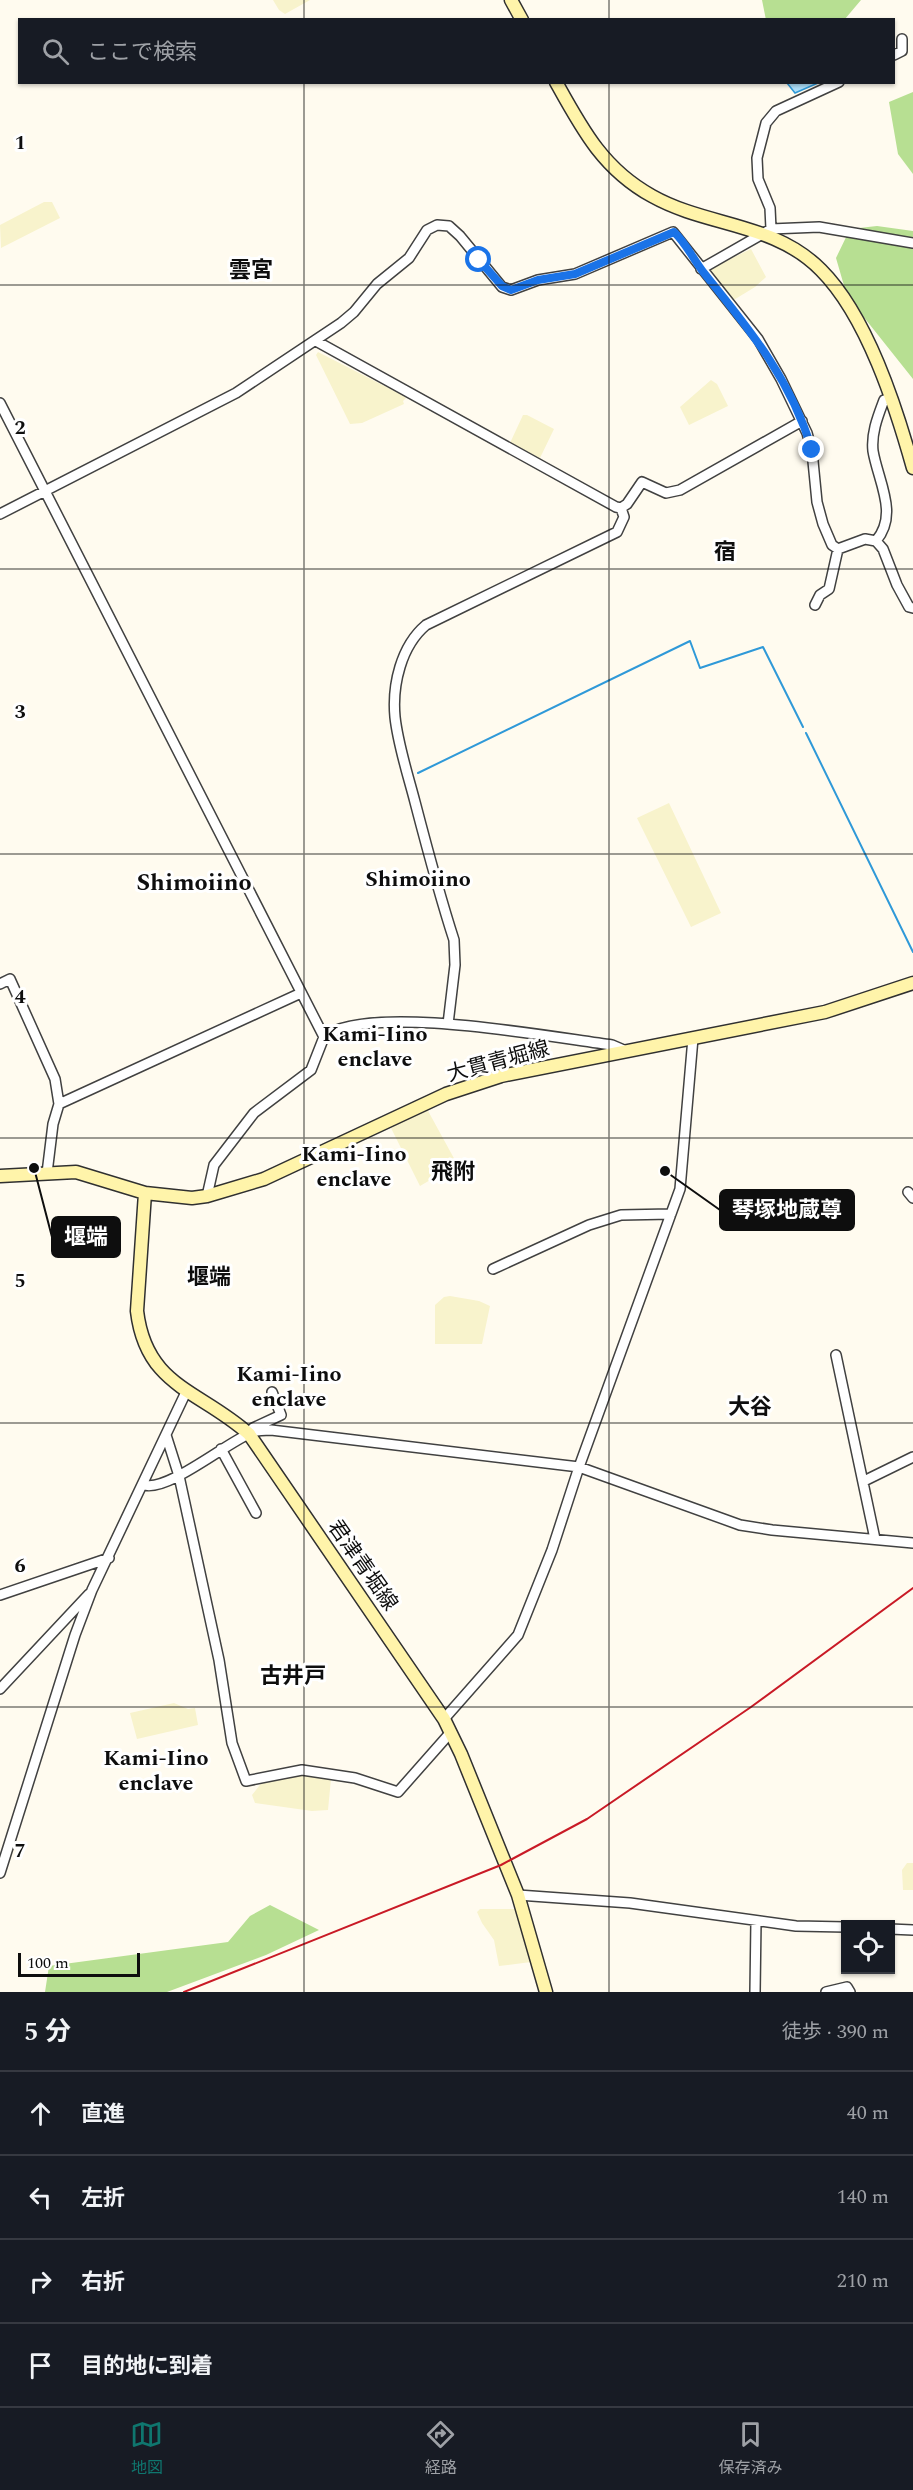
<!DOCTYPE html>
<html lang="ja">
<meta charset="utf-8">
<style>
:root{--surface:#171b24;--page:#242831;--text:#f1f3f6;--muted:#9ea1a6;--line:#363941;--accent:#0f766e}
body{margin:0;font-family:Spectral,"Noto Sans JP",serif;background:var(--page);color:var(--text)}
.controls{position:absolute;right:18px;bottom:18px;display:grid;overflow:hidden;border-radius:0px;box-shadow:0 2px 4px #0004}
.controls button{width:54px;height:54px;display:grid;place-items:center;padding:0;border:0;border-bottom:2px solid var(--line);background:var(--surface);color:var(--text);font:30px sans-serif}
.scale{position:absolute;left:18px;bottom:15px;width:122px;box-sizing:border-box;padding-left:6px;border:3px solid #0e0e0e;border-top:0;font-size:16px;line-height:21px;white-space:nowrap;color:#0e0e0e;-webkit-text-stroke:4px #fff;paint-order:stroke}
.stop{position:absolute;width:18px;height:18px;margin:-14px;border:4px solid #1a73e8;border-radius:50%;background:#fff}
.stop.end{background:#1a73e8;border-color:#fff;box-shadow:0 2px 6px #0008}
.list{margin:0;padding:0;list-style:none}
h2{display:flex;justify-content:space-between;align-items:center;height:78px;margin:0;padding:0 24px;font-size:26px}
h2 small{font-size:20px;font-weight:400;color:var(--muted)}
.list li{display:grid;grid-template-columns:39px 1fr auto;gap:18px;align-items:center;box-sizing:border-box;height:84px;padding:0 24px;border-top:2px solid var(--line)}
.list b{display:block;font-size:22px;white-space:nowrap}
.list em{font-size:20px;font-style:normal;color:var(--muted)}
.icon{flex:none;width:33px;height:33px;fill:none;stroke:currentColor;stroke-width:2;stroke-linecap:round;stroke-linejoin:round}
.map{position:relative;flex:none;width:913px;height:1992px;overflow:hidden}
.search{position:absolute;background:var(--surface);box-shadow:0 2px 4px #0004;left:18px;right:18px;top:18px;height:66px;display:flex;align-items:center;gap:15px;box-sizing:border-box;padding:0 21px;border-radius:0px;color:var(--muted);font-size:22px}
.sheet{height:414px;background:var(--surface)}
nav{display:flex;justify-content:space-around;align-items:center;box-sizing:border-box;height:84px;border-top:2px solid var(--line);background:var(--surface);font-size:16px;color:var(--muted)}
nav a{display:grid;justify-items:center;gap:3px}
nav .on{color:var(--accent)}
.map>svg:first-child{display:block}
</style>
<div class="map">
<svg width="913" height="1992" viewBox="0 0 913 1992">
<rect width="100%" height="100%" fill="#fffbef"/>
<path fill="#f8f3cc" d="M273,0H310L285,14L279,10Z
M44,202H52L60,218L1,248L0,225Z
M751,249L766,277L755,287L732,301L708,272L709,269Z
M318,352L402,395L406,398L403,401L404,404L362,423L350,424L316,355Z
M711,380L717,384L728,406L689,425L680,407Z
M523,415H527L554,429L540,458L510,443Z
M669,803L721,913L691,927L637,818Z
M427,1109L456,1162L454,1166L420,1186L391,1128Z
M450,1296L479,1301L490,1306L482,1344H435V1305L444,1297Z
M174,1703L188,1709L195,1708L198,1725L137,1739L130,1713Z
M305,1775L331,1779L328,1810L312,1811L255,1803L252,1795L263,1781L277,1777Z
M907,1863H913V1890H903L902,1870Z
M480,1909H515L531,1962L499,1966L494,1940L482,1923L477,1912Z"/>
<path fill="#b7df92" d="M762,0H861L845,19L766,20Z
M913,92V174L898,154L889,102Z
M877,226L913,231V379L847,296L836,258L850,229Z
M270,1905L319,1930L266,1955L167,1992H45L49,1966L228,1942L250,1916Z"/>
<path fill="#aee0fb" stroke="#2f99d8" stroke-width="1.5" d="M787,83H818L795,93Z"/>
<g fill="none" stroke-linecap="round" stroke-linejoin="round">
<path stroke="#2f99d8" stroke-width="2" d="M806,733L913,952
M418,773L690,641L700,668L763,647L803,727"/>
<g stroke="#414141" stroke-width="12">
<path id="street" d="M894,55L902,51V39
M771,229L770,208L758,179L757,158L766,123L776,111L839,82
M701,269L771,229L819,227L913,243
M316,341L616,507L621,508
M0,403L324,1037
M621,508L627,504L642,482L666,493L680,490L802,421
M0,514L236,393L341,323L354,312L377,284L409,258L427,230L437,225L449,226L460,236L502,287L511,290L538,280L575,274L673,232L758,339L781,379L807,433L812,451L817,502L823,524L832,545L838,549L865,539L876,541L883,549L897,585L909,607L913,608
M876,541C899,514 878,481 873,451C871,433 878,416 884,400L891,398
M815,605L820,595L829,589L838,549
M0,984L10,979L55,1079L59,1104L53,1124L47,1173
M448,1024L455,965L454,940C439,894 427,848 415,802C408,775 398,745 395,717C392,685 401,646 426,625L617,532L624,517L621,508
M59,1104L301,993
M908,1192L913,1198
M207,1196L214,1165L254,1113L311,1070L324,1037C367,1002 555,1038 612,1045L626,1051
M493,1269L589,1225L621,1215L671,1214
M836,1355L875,1539
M253,1428L281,1415L272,1392
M166,1435L179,1476L219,1660L232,1743L246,1781L302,1770L355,1778L398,1792L451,1732
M221,1449L256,1513
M864,1481L913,1457
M144,1485C168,1492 227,1442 253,1432C259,1430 265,1430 271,1430L579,1467L740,1525L772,1530L913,1543
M0,1595L109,1558
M0,1689L89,1594
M444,1719L518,1635L552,1550L579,1467L680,1189L693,1038
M0,1873L75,1635L92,1590L187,1390
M518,1895L630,1903L796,1926L846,1927
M890,1929L913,1930
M755,1992L756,1921
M826,1992L847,1987L850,1992"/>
</g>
<g stroke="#303030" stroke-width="15">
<path id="secondary" d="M511,0L522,20
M556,82C582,129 603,169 652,196C707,227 774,222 821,270C867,316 896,407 913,468
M0,1176L76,1172L145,1193L192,1198L207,1196L264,1179L446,1094L501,1076L825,1012L913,983
M145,1193L137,1311C146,1387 200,1390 249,1434L444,1719L461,1754L518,1895L546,1992"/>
</g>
<use href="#street" stroke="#fff" stroke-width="9"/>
<use href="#secondary" stroke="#fff4aa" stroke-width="12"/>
<path stroke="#c91a26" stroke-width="2" d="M184,1992L501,1865L587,1819L751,1707L913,1588"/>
</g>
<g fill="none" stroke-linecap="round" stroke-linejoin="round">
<path stroke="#1a73e8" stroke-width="8" d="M479,260L502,286L511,290L538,280L575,274L674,232C686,243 693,259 704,273C749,329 791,379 812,450"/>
</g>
<path fill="none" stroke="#0e0e0e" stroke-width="1.5" stroke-opacity="0.55" d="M304,0V20M609,0V20M304,82V1992M609,82V1992M0,285H913M0,569H913M0,854H913M0,1138H913M0,1423H913M0,1707H913"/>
<g text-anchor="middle" stroke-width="6" stroke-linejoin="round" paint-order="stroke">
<g font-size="21" fill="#0e0e0e" stroke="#fff">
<text transform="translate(498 1061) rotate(-15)" y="7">大貫青堀線</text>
<text transform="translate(363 1565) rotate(55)" y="7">君津青堀線</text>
</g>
<g font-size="22" font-weight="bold" fill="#0e0e0e" stroke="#fff">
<text x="251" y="277">雲宮</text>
<text x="725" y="559">宿</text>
<text x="418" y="886">Shimoiino</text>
<text x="375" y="1041">Kami-Iino<tspan x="375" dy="25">enclave</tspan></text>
<text x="354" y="1161">Kami-Iino<tspan x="354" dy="25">enclave</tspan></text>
<text x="453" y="1179">飛附</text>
<text x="209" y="1284">堰端</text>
<text x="289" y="1381">Kami-Iino<tspan x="289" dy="25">enclave</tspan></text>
<text x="750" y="1414">大谷</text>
<text x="293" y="1683">古井戸</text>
<text x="156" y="1765">Kami-Iino<tspan x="156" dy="25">enclave</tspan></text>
</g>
<g font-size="24" font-weight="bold" fill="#0e0e0e" stroke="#fff">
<text x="194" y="890">Shimoiino</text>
</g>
</g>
<g font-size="20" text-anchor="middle" font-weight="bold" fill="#0e0e0e" stroke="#fff" stroke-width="6" stroke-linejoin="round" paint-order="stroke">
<text x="20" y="149">1</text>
<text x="20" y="434">2</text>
<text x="20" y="718">3</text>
<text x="20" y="1003">4</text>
<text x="20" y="1287">5</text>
<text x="20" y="1572">6</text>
<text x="20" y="1857">7</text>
</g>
<path fill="none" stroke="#0e0e0e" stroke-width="2" d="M665 1171L720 1210M34 1168L52 1237"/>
<g fill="#0e0e0e" stroke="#fff" stroke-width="2">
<circle cx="665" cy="1171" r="6"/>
<circle cx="34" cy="1168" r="6"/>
</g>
<g fill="#0e0e0e" stroke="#0e0e0e" stroke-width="2">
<rect x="720" y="1190" width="134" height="40" rx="6"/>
<rect x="52" y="1217" width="68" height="40" rx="6"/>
</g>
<g font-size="22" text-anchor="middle" font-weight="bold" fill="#fff">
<text x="787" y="1217">琴塚地蔵尊</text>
<text x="86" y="1244">堰端</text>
</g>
</svg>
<div class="controls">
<button><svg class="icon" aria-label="locate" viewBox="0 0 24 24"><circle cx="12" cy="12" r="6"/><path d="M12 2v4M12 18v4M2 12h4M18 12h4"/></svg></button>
</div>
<div class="scale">100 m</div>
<div class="stop" style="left:479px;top:260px"></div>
<div class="stop end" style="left:812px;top:450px"></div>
<div class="search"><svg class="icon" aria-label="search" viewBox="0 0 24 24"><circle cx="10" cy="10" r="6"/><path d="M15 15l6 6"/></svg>ここで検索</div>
</div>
<section class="sheet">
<h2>5 分<small>徒歩 · 390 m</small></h2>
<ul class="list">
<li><svg class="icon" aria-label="ahead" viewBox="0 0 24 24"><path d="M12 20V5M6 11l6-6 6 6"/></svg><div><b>直進</b></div><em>40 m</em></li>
<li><svg class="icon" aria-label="left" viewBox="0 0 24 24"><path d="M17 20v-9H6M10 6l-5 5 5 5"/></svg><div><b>左折</b></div><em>140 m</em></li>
<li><svg class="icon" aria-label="right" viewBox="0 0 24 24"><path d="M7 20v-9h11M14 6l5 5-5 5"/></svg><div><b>右折</b></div><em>210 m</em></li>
<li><svg class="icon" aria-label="arrive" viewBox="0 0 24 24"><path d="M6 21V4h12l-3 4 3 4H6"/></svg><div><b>目的地に到着</b></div></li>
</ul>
</section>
<nav>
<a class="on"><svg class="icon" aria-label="map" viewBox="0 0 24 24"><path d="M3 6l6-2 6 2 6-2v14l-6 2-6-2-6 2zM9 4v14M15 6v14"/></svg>地図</a>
<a><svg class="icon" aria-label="directions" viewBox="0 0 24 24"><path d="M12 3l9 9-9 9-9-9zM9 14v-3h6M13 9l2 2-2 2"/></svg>経路</a>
<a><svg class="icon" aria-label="saved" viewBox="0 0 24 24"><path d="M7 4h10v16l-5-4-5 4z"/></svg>保存済み</a>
</nav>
